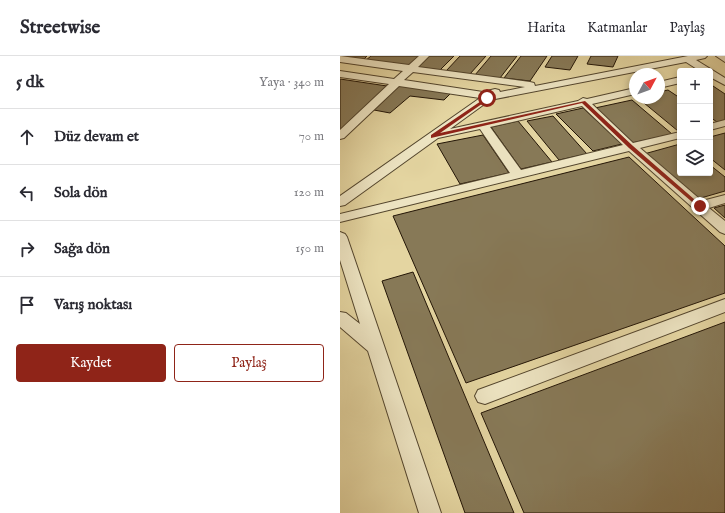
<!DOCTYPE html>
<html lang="tr">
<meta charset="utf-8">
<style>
:root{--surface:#fff;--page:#f7f7f7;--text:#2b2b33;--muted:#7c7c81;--line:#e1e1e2;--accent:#8f2418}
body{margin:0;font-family:"IM FELL English",serif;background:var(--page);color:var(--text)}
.controls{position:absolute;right:12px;top:12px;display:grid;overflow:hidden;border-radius:4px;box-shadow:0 2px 6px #0003}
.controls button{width:36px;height:36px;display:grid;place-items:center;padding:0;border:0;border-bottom:1px solid var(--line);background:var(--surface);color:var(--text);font:20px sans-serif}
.compass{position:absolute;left:289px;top:12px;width:36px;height:36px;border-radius:50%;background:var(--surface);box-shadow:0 2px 6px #0003;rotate:49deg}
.stop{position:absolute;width:12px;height:12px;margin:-9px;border:3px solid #8f2418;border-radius:50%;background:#fff}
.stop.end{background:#8f2418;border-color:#fff;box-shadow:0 1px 4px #0008}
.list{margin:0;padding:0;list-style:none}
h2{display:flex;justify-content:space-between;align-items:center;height:52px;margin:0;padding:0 16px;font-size:17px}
h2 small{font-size:13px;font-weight:400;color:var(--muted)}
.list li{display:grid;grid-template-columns:26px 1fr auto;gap:12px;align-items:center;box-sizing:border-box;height:56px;padding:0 16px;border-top:1px solid var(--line)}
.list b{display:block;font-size:15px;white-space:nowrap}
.list em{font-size:13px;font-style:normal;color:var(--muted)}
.actions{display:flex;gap:8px;padding:12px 16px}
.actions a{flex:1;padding:9px 0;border:1px solid var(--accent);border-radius:4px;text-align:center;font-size:14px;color:var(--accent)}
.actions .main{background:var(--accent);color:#fff}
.icon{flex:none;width:22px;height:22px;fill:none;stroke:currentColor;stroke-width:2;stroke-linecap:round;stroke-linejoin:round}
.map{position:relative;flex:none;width:385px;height:457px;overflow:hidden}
header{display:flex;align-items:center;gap:24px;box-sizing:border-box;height:56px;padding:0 20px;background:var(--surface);border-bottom:1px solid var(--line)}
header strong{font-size:19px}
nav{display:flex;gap:22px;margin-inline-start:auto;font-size:14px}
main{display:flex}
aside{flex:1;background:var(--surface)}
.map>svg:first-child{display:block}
</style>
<header>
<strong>Streetwise</strong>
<nav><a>Harita</a><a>Katmanlar</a><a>Paylaş</a></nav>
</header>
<main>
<aside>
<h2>5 dk<small>Yaya · 340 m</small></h2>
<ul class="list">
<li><svg class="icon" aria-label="ahead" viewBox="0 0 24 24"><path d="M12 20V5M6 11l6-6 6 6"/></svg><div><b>Düz devam et</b></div><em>70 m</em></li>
<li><svg class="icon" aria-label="left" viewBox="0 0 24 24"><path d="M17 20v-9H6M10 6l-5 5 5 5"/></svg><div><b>Sola dön</b></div><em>120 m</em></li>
<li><svg class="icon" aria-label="right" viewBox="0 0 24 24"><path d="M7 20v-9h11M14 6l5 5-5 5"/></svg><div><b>Sağa dön</b></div><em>150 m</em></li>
<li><svg class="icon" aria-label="arrive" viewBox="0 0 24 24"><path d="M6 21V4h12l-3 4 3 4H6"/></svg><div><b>Varış noktası</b></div></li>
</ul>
<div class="actions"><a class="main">Kaydet</a><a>Paylaş</a></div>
</aside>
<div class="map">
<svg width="385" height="457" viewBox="0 0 385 457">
<rect width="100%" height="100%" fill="#e4d5a1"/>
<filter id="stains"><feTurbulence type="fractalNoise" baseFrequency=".005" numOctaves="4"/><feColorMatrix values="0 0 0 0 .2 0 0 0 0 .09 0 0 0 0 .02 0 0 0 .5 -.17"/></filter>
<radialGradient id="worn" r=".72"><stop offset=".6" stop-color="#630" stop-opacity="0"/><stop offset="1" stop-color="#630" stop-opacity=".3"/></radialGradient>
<path fill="#877957" stroke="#231506" d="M0,0H27L23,4Z
M31,0H81L70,11L25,5Z
M89,0H114L100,14L77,11Z
M120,0H146L130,18L106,15Z
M151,0H177L160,22L135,19Z
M181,0H207L190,25L164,22Z
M212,0H238L230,14L205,11Z
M251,0H278L273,11L247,8Z
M0,23L47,30L0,74Z
M370,28L385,38V65L377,66L370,61Z
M60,29L112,36L104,44L70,40L50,57L34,54Z
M328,34L340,42V75H338L298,42H319V36Z
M292,44L332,78L292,87L255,52Z
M243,52L282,88L253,95L216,58Z
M213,60L247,98L219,104L187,65Z
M178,65L212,106L181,113L151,71Z
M385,77V114L370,102V81Z
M143,79L169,117L120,128L97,88Z
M340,88V117H370V109L385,121V135L354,144L304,98Z
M289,101L385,190V237L126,327L53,160Z
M385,149V162L374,152Z
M73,216L174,457H125L42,225Z
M385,266V457H184L141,357Z"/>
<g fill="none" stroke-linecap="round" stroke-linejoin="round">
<g stroke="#53452d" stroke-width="2">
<path id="minor" d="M0,0L69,9L79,0H89L78,11L190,26L194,27L195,30L348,0H367L365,2L356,4L385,22V29L370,21V15H360L346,6L150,44L110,73L238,45L243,42L247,43L295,32V38L252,48L293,87L340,76V82L300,92L362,145L385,139V147L369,152L385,165V178L380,176L289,95L0,166V158L170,117L140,73L98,82L5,149L0,150V140L140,42L59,30L4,82L0,83V74L49,28L0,21V15L54,23L63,15L0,6ZM73,16L185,31L160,36L159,34L155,33L143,36L64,24ZM242,50L283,89L181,114L150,71Z
M376,0H385V6Z
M340,21V27L319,32V26Z
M385,64V70L370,74V68Z
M0,176L5,178L7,181L101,457H79L28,295L0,271V256L6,257L20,268L0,204Z
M385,243V256L145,348L138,346L135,340L138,334Z"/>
</g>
<use href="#minor" fill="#ede4c2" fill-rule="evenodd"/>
</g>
<path fill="#8f2418" d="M147,41L149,43L100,77L245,45L293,90L362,150L358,151L289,92L242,47L91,82V79Z"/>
<rect width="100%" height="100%" filter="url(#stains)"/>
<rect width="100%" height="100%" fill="url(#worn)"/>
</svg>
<div class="controls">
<button>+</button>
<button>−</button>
<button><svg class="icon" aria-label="layers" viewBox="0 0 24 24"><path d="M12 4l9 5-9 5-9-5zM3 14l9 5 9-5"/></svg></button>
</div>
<svg class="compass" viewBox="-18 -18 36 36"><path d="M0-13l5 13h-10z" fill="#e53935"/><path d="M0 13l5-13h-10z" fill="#7c7c81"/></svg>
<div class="stop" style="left:147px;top:42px"></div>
<div class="stop end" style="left:360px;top:150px"></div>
</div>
</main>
